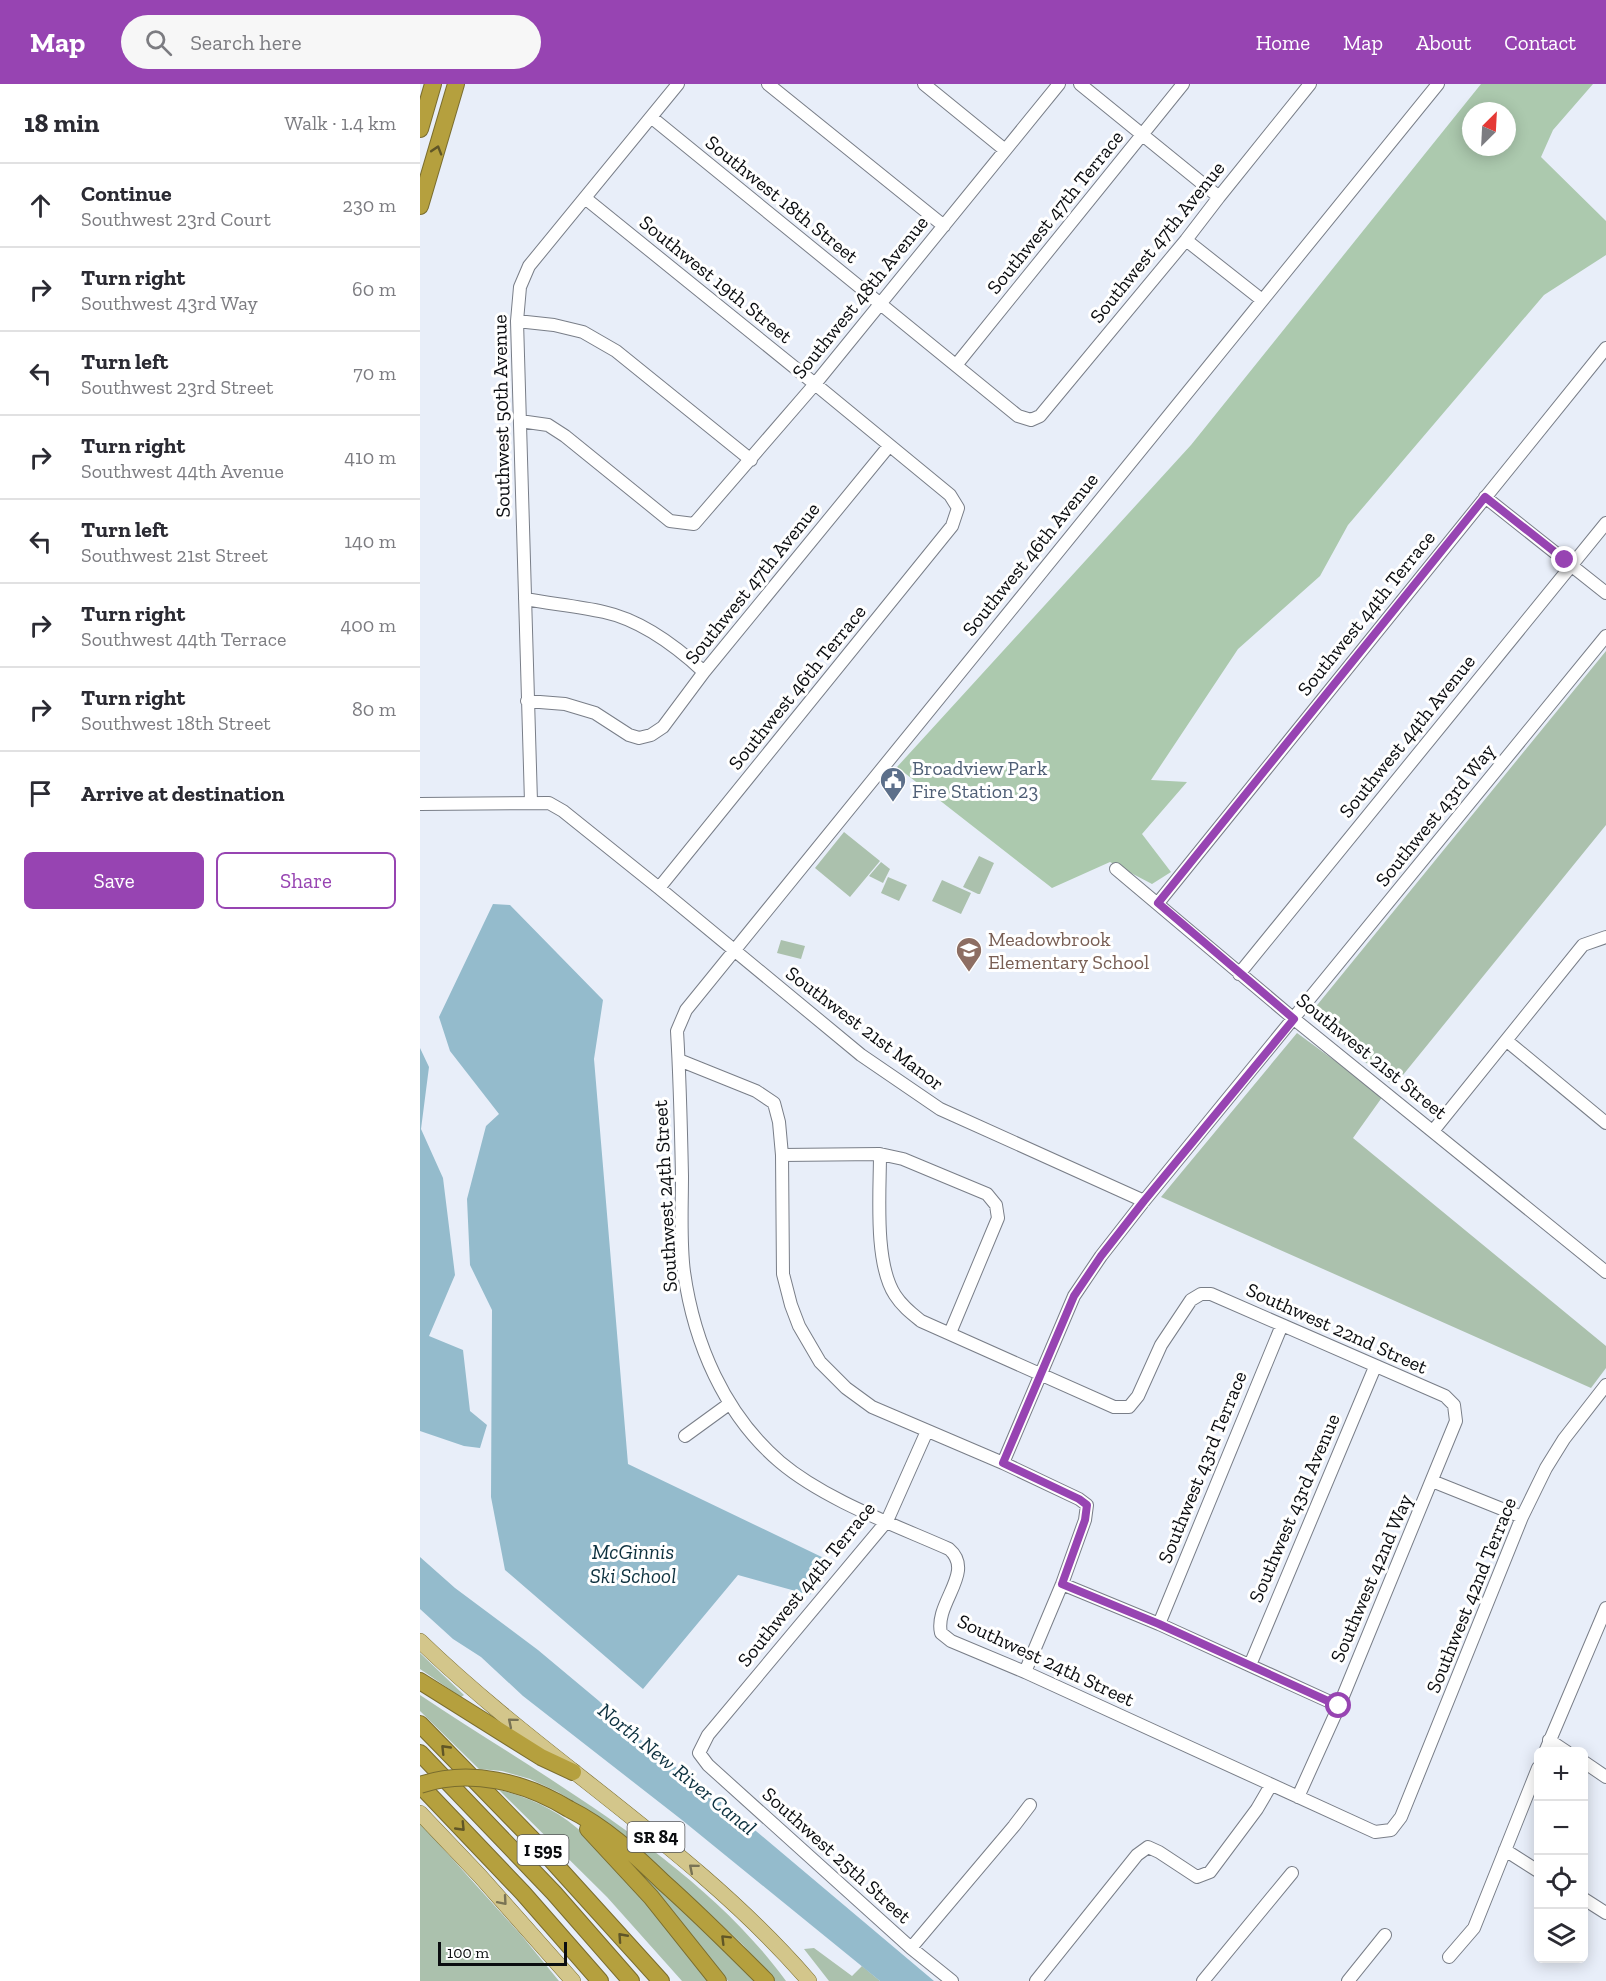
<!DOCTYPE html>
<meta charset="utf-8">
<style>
:root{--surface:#fff;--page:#f7f7f7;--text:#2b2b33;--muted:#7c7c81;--line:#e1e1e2;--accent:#9744b2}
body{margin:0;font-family:"Zilla Slab",serif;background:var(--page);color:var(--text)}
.controls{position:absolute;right:18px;bottom:18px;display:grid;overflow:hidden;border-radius:9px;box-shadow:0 3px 15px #0003}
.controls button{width:54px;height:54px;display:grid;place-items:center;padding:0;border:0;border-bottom:2px solid var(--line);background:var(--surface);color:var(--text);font:30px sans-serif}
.compass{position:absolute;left:1042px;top:18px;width:54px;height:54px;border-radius:50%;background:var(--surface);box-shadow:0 3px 15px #0003;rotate:24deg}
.scale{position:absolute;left:18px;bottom:15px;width:129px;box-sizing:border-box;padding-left:6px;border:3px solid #0b0d10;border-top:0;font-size:16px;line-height:21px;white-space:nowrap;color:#0b0d10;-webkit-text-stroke:4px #fff;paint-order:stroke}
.stop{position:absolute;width:18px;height:18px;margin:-14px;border:4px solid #9744b2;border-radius:50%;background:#fff}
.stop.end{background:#9744b2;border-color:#fff;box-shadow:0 2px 6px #0008}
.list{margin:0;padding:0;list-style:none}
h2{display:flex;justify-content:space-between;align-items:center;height:78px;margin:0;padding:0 24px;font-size:26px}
h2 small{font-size:20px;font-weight:400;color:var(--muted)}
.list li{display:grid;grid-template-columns:39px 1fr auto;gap:18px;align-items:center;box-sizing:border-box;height:84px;padding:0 24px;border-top:2px solid var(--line)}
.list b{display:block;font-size:22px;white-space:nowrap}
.list p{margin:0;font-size:20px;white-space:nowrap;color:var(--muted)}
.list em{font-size:20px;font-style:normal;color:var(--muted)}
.actions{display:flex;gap:12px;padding:18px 24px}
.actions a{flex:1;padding:14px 0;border:2px solid var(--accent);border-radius:9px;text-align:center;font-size:21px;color:var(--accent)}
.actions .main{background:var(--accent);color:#fff}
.icon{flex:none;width:33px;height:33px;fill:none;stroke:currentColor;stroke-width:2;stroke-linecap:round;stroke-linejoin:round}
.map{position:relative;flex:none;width:1186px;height:1897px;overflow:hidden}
header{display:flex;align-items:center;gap:36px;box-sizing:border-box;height:84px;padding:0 30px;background:var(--accent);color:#fff}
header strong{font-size:28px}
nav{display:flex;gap:33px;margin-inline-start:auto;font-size:21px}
.search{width:420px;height:54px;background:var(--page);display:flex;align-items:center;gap:15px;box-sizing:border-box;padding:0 21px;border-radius:33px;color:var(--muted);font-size:22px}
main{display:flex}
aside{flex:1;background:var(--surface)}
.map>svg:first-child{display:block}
</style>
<header>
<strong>Map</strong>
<div class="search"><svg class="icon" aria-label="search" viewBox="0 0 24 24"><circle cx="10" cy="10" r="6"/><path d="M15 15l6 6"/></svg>Search here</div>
<nav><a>Home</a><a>Map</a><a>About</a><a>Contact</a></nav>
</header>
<main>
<aside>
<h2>18 min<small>Walk · 1.4 km</small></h2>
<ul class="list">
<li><svg class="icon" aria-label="ahead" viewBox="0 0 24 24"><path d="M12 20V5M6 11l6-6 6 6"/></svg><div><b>Continue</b><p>Southwest 23rd Court</p></div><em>230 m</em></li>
<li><svg class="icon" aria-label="right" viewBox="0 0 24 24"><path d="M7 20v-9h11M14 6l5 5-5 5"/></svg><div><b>Turn right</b><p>Southwest 43rd Way</p></div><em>60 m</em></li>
<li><svg class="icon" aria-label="left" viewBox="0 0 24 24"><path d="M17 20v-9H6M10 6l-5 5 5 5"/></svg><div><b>Turn left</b><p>Southwest 23rd Street</p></div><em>70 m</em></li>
<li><svg class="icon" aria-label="right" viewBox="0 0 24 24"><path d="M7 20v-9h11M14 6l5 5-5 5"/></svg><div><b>Turn right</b><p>Southwest 44th Avenue</p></div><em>410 m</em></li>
<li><svg class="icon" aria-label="left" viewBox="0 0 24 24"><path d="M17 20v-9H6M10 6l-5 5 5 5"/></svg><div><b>Turn left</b><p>Southwest 21st Street</p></div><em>140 m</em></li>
<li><svg class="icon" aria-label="right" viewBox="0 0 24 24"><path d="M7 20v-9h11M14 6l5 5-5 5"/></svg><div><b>Turn right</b><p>Southwest 44th Terrace</p></div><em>400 m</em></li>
<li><svg class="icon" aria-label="right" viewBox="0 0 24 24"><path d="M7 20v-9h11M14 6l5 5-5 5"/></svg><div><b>Turn right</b><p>Southwest 18th Street</p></div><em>80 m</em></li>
<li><svg class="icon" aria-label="arrive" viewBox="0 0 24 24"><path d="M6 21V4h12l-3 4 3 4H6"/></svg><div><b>Arrive at destination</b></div></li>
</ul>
<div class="actions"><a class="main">Save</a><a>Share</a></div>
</aside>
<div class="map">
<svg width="1186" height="1897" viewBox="0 0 1186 1897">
<rect width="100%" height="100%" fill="#e8eef9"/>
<path fill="#abc1ad" d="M1186,567V741L974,1002L889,931Z
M424,748L460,777L430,813L395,784Z
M559,772L574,779L560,810H558L543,803Z
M461,778L470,785L463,799L449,792Z
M468,793L487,801L479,817L461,809Z
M522,796L551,809L541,830L512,817Z
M361,856L385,862L381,875L357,869Z
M877,949L963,1012L933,1054L1186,1262V1284L1171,1304L741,1113Z
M0,1569L44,1611L41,1613L0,1585Z
M0,1611C124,1694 277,1775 366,1897H355L323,1861L287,1827L170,1728L138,1708L110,1695L82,1687L59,1685L0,1627Z
M79,1706C147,1721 181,1764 224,1815C246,1842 269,1870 292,1897H262L187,1813Z
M0,1739L102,1852L139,1897H0Z
M213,1778L339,1897H308L210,1783Z
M394,1864L432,1892L442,1882L460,1897H409L384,1865Z"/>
<path fill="#acc9ae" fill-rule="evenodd" d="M1061,0H1173L1133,46L1121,73L1186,137V171L1124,211L928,441L900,492L818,565L731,696L767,698L722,750L751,788L732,800L690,778L632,804L477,683L771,361ZM1051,27H1087V63H1051Z"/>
<path fill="#94bbcc" d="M73,820L90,821L183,916L174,975L208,1380L408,1476L390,1511L318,1491L223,1605L85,1486L71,1413L72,1226L50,1181L47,1115L66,1042L79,1030L30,967L19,933Z
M0,964L9,983L1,1045L23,1094L35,1191L9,1252L43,1266L50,1327L67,1341L60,1364L44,1362L0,1347Z
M0,1473L35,1504L118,1566L179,1617L212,1649L311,1726L514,1897H460L262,1736L103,1612L61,1573L33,1555L0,1525Z"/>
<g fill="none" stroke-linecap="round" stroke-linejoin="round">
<g stroke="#797e88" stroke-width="14">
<path id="minor" d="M348,0L524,142
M504,0L585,66
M660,0L799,113
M1018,0L266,926L257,947C260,996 261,1044 262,1092C262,1123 260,1157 264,1188C274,1259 304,1330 360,1378C405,1416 475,1441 529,1465C556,1488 514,1519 521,1549L531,1557L605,1588L955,1748L971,1746L981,1733L1102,1433L1126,1384L1144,1355L1186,1301
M231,33L598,332L611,336L620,332L766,156L799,113L890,0
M165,114L395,300L530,411L538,424L532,442L239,804
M766,156L842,216
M97,237L134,241L163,248L196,267L331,376
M537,280L763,0
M100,337L128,341L145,352L250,437L274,440L395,300L639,0
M1065,413L1186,509
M105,515C132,520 158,522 184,528C221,536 257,563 284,588
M107,617L145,620L175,629L209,651L219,654L231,651L243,643L284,588L469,362
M111,718L97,237L100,203L109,182L258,0
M0,720L129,719L143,727L239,804L441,971L520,1025L724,1117
M696,785L874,935L1186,1188
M738,819L1186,264
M819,890L1186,439
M1087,957L1186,1039
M259,976L336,1007L354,1019L359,1038L362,1071L363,1190L371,1221L379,1242L400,1278L426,1304L452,1323L583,1379L659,1415L667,1421L665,1436L642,1500L605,1588
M1013,1047L1163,861L1186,853
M460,1070C460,1108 454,1179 475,1211C482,1222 491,1229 501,1237L694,1323H709L718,1312L741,1261L771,1216L781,1210H791L1025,1312L1034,1321L1036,1337L919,1622L878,1713
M362,1071L460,1070L483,1075L567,1110L576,1121L578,1134L530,1249
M507,1347L467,1437L288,1651L279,1669L288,1681L491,1864L532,1897
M265,1352L309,1320
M583,1379L654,1212L681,1172L724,1117L1186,552
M1012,1397L1102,1433
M642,1500L739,1540L919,1622
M739,1540L862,1241
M830,1581L955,1283
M1129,1656L1147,1668
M1125,1668L1186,1524
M1164,1678L1186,1693
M1085,1766L1118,1787
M1164,1815L1186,1829
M491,1864L594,1742L610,1721
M1029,1873L1054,1844L1118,1684
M616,1897L717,1771L728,1763L739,1768L777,1793L790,1788L837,1725L851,1701
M783,1897L872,1789
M928,1897L965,1851"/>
</g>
<g stroke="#7a6d2e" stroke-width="16">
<path id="major" d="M0,1557C124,1677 276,1766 389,1897
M0,1729L60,1792L153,1897"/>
</g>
<g stroke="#7a6d2e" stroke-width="18">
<path id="highway" d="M0,45L13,0
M0,122L36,0
M0,1597L121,1673L153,1688
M0,1640L116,1759L241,1897
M0,1669L134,1809L211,1897
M0,1701L103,1809L180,1897
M149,1725C185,1743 214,1770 243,1798C279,1830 312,1863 346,1897
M168,1745L231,1813L298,1897"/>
</g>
<use href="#minor" stroke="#fff" stroke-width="12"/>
<use href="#major" stroke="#d3c68b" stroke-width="15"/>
<use href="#highway" stroke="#b5a03e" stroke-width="16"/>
<g stroke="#7a6d2e" stroke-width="18" stroke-linecap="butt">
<path id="highway-bridge" d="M0,1701C50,1684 105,1698 149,1725"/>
</g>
<use href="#highway-bridge" stroke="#b5a03e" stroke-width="16"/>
</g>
<defs><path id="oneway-chevron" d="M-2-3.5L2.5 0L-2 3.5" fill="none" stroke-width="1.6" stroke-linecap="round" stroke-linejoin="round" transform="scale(1.5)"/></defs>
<g stroke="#605627">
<use href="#oneway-chevron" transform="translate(17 66) rotate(-73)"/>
<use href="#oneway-chevron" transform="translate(25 1665) rotate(-134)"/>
<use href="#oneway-chevron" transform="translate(41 1743) rotate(46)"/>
<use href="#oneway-chevron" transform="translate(202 1853) rotate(-132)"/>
<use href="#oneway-chevron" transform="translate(305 1855) rotate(-135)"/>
</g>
<g stroke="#797354">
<use href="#oneway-chevron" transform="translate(92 1638) rotate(-140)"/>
<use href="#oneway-chevron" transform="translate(273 1784) rotate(-140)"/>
<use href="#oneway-chevron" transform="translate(83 1817) rotate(49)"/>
</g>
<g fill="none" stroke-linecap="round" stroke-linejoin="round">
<path stroke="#9744b2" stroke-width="8" d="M919,1622L739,1540L642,1500L665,1436L667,1421L659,1415L583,1379L654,1212L681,1172L724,1117L874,935L738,819L1065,413L1145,476"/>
</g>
<defs>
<g id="civic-pin" transform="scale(1.35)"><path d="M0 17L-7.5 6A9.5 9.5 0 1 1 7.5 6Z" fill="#5c6f8a" stroke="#fff"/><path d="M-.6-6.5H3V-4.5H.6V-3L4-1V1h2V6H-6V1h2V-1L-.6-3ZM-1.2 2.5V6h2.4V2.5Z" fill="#fff"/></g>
<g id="school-pin" transform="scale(1.35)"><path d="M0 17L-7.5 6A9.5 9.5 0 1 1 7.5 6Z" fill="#8d6e63" stroke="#fff"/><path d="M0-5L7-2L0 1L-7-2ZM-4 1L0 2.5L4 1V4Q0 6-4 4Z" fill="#fff"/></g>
</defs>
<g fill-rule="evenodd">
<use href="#civic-pin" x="473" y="696"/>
<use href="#school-pin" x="549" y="866"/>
</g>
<g text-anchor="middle" stroke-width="6" stroke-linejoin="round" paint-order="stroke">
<g fill="#fff" stroke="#545658" stroke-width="1.5">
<rect x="207.5" y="1738" width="57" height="30" rx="4.5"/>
<rect x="97.5" y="1751" width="51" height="30" rx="4.5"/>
</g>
<g font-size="18" font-weight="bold" fill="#0b0d10">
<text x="236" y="1759">SR 84</text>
<text x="123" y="1772">I 595</text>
</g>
<g font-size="20" fill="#0b0d10" stroke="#fff">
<text transform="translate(362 115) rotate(39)" y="7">Southwest 18th Street</text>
<text transform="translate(635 128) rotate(-51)" y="7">Southwest 47th Terrace</text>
<text transform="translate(737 158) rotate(-51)" y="7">Southwest 47th Avenue</text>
<text transform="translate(296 195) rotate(39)" y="7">Southwest 19th Street</text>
<text transform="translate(440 213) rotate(-51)" y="7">Southwest 48th Avenue</text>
<text transform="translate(81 332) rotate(-91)" y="7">Southwest 50th Avenue</text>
<text transform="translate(610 470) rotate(-51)" y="7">Southwest 46th Avenue</text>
<text transform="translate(332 499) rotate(-51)" y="7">Southwest 47th Avenue</text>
<text transform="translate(946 529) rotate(-51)" y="7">Southwest 44th Terrace</text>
<text transform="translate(377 603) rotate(-51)" y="7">Southwest 46th Terrace</text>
<text transform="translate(987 652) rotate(-51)" y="7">Southwest 44th Avenue</text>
<text transform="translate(1015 731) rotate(-51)" y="7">Southwest 43rd Way</text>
<text transform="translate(445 944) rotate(37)" y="7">Southwest 21st Manor</text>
<text transform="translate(952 972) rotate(39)" y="7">Southwest 21st Street</text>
<text transform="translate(245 1112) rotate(-93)" y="7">Southwest 24th Street</text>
<text transform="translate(917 1244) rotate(24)" y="7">Southwest 22nd Street</text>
<text transform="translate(782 1383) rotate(-68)" y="7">Southwest 43rd Terrace</text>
<text transform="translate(874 1424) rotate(-67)" y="7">Southwest 43rd Avenue</text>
<text transform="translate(951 1494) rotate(-67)" y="7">Southwest 42nd Way</text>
<text transform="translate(386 1500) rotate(-51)" y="7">Southwest 44th Terrace</text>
<text transform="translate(1051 1511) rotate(-68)" y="7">Southwest 42nd Terrace</text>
<text transform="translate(626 1576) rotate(25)" y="7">Southwest 24th Street</text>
<text transform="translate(417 1771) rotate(42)" y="7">Southwest 25th Street</text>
</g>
<g font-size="20" fill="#4e5e75" stroke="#fff" text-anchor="start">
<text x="492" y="691">Broadview Park<tspan x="492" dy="23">Fire Station 23</tspan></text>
</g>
<g font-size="20" fill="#785e54" stroke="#fff" text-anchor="start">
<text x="568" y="862">Meadowbrook<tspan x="568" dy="23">Elementary School</tspan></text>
</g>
<g font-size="21" font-style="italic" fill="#0d313f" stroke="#fff">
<text x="213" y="1475">McGinnis<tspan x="213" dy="24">Ski School</tspan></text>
<text transform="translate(257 1685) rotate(39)" y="7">North New River Canal</text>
</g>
</g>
</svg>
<div class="controls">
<button>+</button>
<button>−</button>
<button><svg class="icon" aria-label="locate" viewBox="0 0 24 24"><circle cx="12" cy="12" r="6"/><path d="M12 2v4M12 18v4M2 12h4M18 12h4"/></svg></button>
<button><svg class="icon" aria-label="layers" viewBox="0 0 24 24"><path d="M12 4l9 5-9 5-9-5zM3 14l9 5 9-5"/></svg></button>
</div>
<svg class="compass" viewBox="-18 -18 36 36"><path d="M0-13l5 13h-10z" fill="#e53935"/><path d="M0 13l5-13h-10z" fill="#7c7c81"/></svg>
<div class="scale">100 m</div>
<div class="stop" style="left:919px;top:1622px"></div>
<div class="stop end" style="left:1145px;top:476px"></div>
</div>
</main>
